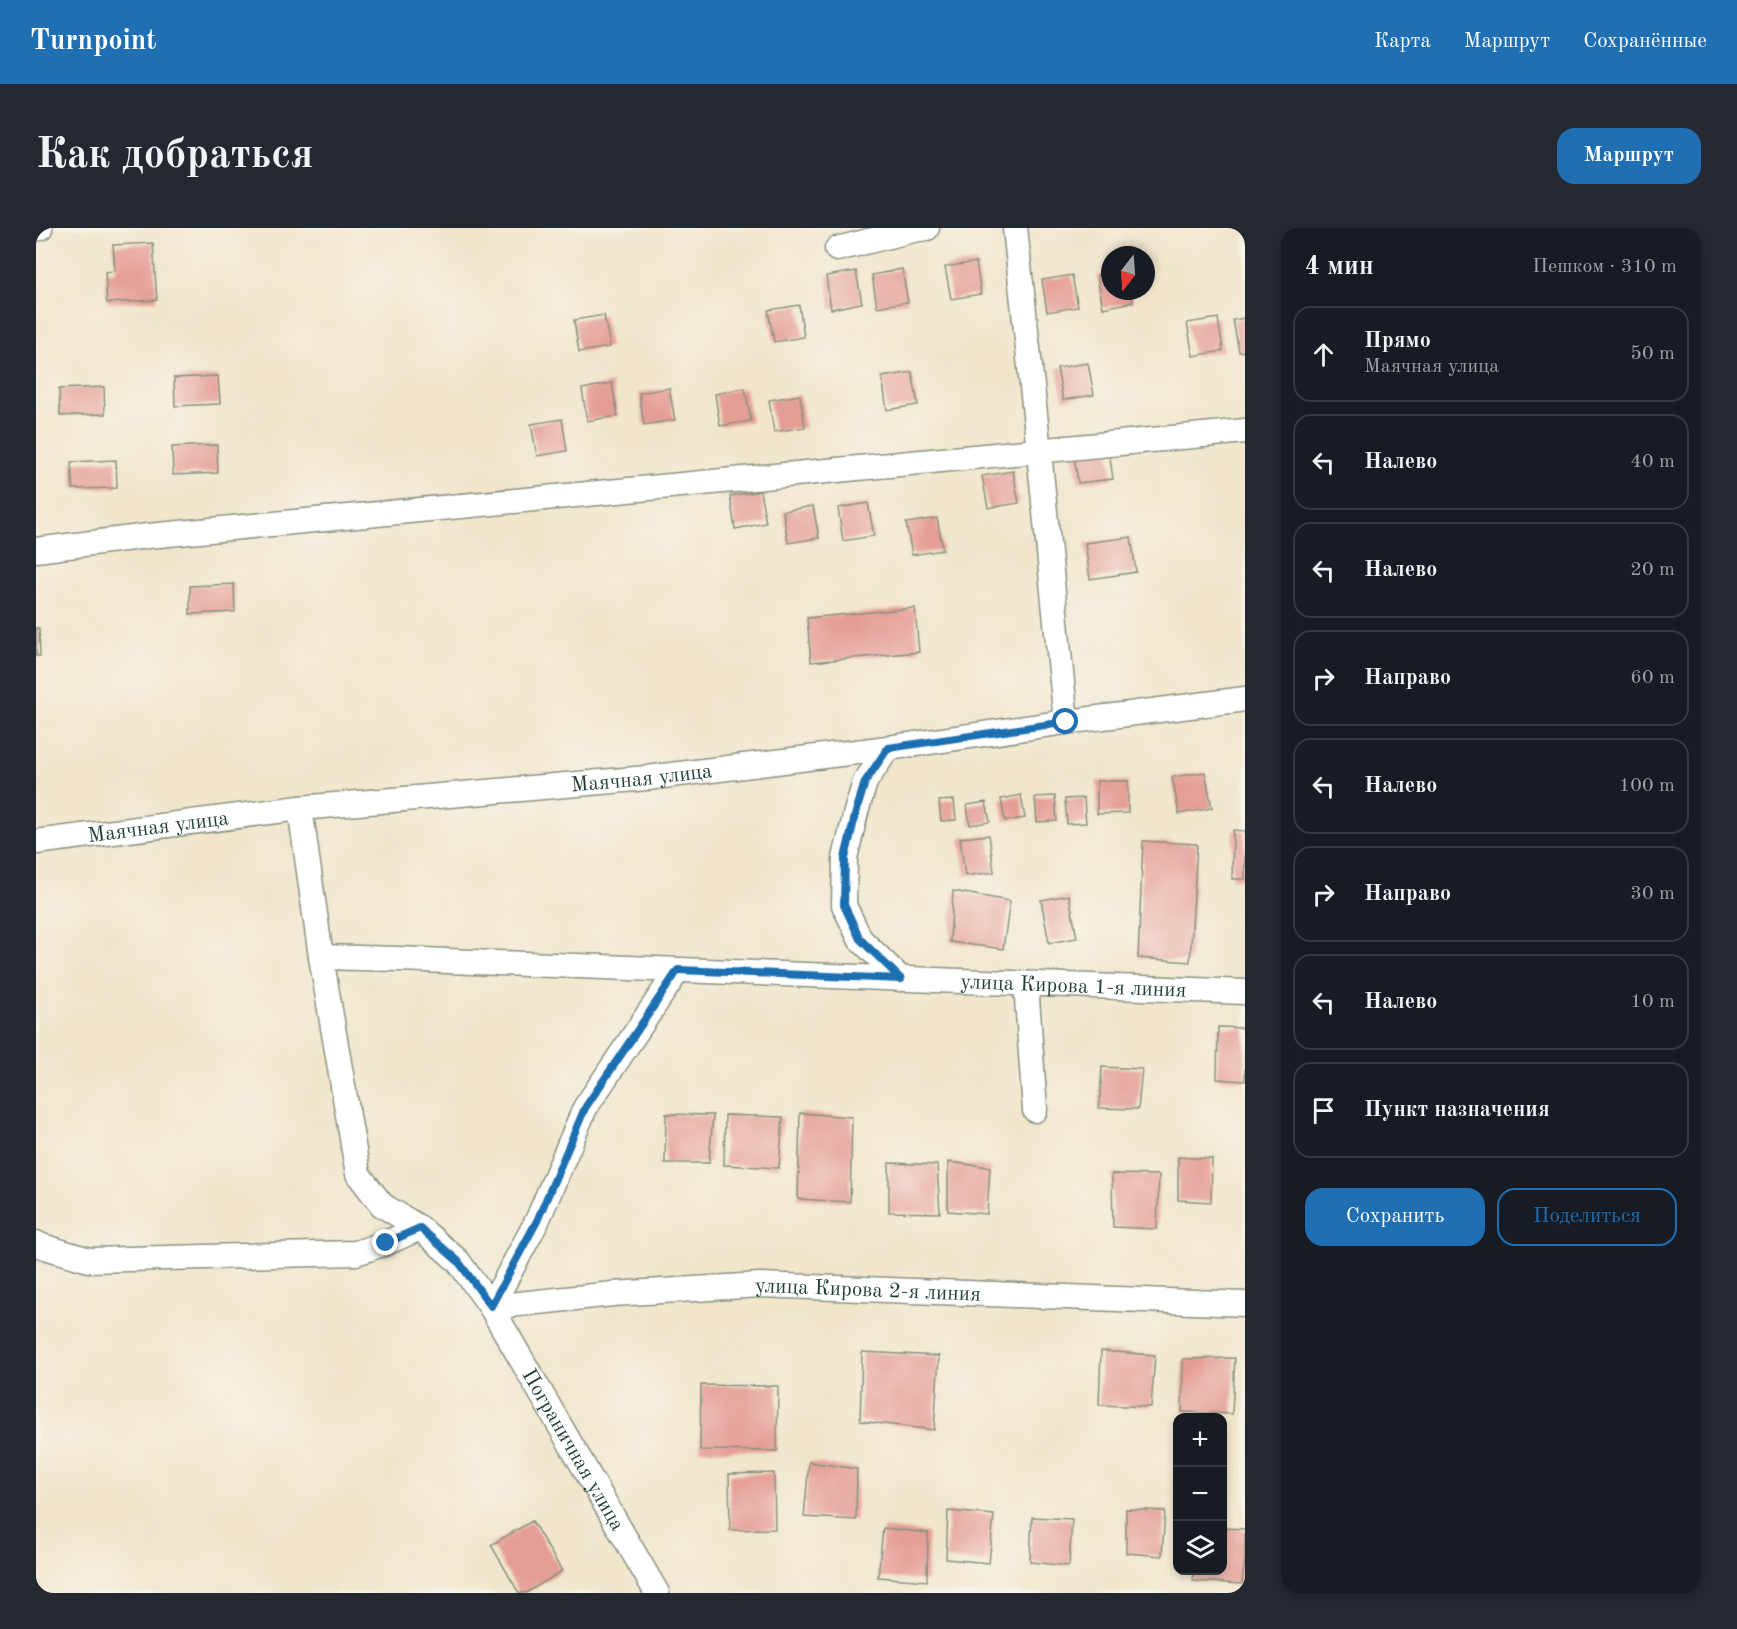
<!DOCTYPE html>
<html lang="ru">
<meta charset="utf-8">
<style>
:root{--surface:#171b24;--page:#242831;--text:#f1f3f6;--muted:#9ea1a6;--line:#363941;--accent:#1f6fb2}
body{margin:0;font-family:"Old Standard TT",serif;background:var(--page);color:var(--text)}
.controls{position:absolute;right:18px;bottom:18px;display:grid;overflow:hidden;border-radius:12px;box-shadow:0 3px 9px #0003}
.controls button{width:54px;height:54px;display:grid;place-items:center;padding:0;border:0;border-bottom:2px solid var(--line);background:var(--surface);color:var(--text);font:30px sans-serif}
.compass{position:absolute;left:1065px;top:18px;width:54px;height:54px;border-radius:50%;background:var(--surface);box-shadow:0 3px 9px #0003;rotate:197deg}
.stop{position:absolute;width:18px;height:18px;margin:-14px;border:4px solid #1f6fb2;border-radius:50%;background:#fff}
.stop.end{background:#1f6fb2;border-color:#fff;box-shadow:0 2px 6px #0008}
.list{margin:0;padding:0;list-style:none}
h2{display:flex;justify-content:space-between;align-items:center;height:78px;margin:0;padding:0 24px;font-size:26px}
h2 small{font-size:20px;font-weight:400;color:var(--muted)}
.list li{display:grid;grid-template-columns:39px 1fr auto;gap:18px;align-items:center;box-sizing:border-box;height:96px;margin:0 12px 12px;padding:0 12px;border:2px solid var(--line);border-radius:18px}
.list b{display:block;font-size:22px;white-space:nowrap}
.list p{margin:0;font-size:20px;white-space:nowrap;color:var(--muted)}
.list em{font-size:20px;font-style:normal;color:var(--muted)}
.actions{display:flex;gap:12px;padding:18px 24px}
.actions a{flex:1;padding:14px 0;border:2px solid var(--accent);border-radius:18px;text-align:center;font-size:21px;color:var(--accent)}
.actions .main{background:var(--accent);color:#fff}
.icon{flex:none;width:33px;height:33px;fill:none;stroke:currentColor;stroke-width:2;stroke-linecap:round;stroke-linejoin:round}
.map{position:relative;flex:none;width:1209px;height:1365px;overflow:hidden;border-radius:18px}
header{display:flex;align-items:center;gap:36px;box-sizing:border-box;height:84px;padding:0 30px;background:var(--accent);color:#fff}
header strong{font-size:28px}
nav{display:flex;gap:33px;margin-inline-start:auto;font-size:21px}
.intro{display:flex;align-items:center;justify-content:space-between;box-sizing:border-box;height:144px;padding:0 36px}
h1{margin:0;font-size:42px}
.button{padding:15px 27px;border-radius:18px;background:var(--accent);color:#fff;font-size:21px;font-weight:700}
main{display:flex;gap:36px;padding:0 36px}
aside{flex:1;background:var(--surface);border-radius:18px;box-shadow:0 3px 9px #0003}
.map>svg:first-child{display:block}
</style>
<header>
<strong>Turnpoint</strong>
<nav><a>Карта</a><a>Маршрут</a><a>Сохранённые</a></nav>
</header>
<div class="intro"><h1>Как добраться</h1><a class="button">Маршрут</a></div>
<main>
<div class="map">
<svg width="1209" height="1365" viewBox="0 0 1209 1365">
<rect width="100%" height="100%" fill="#f7f3e8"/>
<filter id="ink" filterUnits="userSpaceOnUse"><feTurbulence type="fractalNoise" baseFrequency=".0167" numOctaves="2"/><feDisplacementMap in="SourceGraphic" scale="12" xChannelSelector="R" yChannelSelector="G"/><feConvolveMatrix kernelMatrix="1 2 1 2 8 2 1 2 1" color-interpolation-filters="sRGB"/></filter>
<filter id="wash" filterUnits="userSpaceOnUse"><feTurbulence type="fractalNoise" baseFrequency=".008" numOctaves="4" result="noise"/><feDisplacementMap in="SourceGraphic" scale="24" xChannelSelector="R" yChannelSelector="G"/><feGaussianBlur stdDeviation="1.35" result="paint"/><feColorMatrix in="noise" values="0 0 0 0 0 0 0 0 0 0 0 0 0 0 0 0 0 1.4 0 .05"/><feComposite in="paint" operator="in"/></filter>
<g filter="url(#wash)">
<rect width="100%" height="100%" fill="#f1e6cc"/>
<g id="blocks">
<path fill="#e59e96" d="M117,15L121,72L71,75L69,44L79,43L77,17Z
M940,34L945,66L915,71L909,39Z
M866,41L872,74L841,79L836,47Z
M820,43L826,75L795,81L790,48Z
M1074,45V63H1095L1097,74L1067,80L1061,47Z
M1036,47L1042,79L1011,84L1006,52Z
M763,77L768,109L738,114L732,82Z
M568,87L574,119L543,124L538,92Z
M1182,90L1187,123L1157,128L1151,95Z
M1209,90V123L1203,124L1197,92Z
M1052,135L1058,167L1027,172L1021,140Z
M876,144L882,177L851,182L846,149Z
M182,148L184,176L139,178L138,150Z
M576,155L582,188L551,193L546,161Z
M68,159L69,186L24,188L23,161Z
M633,160L639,192L608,197L603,165Z
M709,160L715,193L684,198L679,166Z
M764,167L769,199L738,204L733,172Z
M526,191L531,223L501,228L495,196Z
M181,217L182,245L137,247L136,219Z
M1073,223L1077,251L1042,255L1038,227Z
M80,232L81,260L37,261L35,234Z
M977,243L983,275L952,280L946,248Z
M724,263L730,295L699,301L694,268Z
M832,275L838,308L807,313L802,280Z
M777,278L783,310L752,315L747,283Z
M901,290L907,322L876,327L870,295Z
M1095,309L1100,344L1054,351L1049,315Z
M198,356L199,384L154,386V358Z
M879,380L883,424L775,434L771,390Z
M0,400H3L4,428H0Z
M1169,544L1176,580L1143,586L1136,549Z
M1061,553H1092V585L1061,586Z
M985,567L989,590L969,593L965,571Z
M1019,568L1021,593L1001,594L999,569Z
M1048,570L1050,595L1031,596L1029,571Z
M918,572L920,592L905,593L903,573Z
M950,574L954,594L934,597L931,577Z
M1197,602L1209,603V651H1196Z
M953,607L958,644L929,648L924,610Z
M1107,613L1161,616L1154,734L1102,730Z
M917,663L974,673L967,721L914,714Z
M1033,667L1041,710L1013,715L1005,672Z
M1182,799L1209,800V853L1181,851Z
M1066,839L1106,841L1102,881L1063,880Z
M764,885L816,889L814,974L762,971Z
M630,886L677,887L673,935H629Z
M689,887L747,889L743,940L688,937Z
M1142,929L1176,931L1175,974L1142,972Z
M912,934L954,939L951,986L912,983Z
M853,935L901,937L904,985L853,984Z
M1076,946L1123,947L1121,1001L1077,999Z
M1065,1123L1119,1127L1115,1179L1063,1177Z
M826,1124L903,1128L898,1202L824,1193Z
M1199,1130L1196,1186L1146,1184L1147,1131Z
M665,1157L742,1158L741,1223L664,1222Z
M773,1234L821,1241L820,1292L768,1289Z
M738,1245L739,1301L694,1302L693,1246Z
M1090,1281L1129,1283L1126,1328L1090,1325Z
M912,1283L958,1287L953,1335L910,1331Z
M996,1289L1036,1291L1033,1338L994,1334Z
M496,1293L526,1343L490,1365H483L455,1317Z
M847,1300L892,1305L891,1353L842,1349Z
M1186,1300L1209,1301V1330L1206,1356L1157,1353L1158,1342H1186Z"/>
</g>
</g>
<g filter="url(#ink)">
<use href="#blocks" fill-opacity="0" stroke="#889280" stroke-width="1.5"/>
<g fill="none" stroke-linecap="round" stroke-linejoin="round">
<g stroke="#889280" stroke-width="27">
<g id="street">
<path d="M979,0L1002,214L1030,494"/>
<path d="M0,1L4,0"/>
<path d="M801,21L877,2L891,0"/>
<path d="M0,322L112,308L1209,203"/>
<path d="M852,520L829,554L820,584L809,630L808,677L824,711L865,751"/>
<path id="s1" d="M264,580L285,729L322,946L346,977L384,1000L422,1033L455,1079L621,1365"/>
<path id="s2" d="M0,614L264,580L611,550L852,520L1030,494L1209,471"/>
<path id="s3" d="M285,729L362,731L1209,764"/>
<path d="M990,756L999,882"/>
<path d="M0,1015L6,1018L53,1032L320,1025L350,1015L384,1000"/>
<path id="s4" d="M455,1079L577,1066L724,1057L1209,1076"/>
<path d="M455,1079L501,993L549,880L642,742"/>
</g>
</g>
<use href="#street" stroke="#fff" stroke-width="24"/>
</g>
</g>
<g fill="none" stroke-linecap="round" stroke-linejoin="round" filter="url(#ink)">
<path stroke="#1f6fb2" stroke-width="8" d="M350,1015L384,1000L422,1033L455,1078L501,993L549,880L642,742L865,751L824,711L808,677L809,630L820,584L829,554L852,520L1030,494"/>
</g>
<g text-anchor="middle" stroke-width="5" stroke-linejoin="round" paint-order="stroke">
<g font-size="21" fill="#1f3d34" stroke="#f7f3e8">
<text dy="7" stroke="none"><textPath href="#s2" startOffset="609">Маячная улица</textPath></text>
<text dy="7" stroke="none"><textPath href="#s2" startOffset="123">Маячная улица</textPath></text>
<text dy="7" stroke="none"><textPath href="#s3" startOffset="753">улица Кирова 1-я линия</textPath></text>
<text dy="7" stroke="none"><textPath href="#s4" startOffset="378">улица Кирова 2-я линия</textPath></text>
<text dy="7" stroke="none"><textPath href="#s1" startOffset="726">Пограничная улица</textPath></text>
</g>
</g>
</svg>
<div class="controls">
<button>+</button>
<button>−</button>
<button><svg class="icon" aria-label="layers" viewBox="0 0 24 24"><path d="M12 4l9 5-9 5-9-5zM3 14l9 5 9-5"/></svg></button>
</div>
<svg class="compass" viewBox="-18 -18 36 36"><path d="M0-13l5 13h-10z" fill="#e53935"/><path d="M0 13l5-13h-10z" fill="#9ea1a6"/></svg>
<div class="stop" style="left:1030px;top:494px"></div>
<div class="stop end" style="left:350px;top:1015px"></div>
</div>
<aside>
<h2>4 мин<small>Пешком · 310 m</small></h2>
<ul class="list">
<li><svg class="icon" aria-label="ahead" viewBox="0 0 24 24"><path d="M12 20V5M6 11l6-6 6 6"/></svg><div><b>Прямо</b><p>Маячная улица</p></div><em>50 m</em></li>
<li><svg class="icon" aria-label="left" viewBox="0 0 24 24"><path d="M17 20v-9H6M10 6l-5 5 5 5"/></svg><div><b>Налево</b></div><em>40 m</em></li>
<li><svg class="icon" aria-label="left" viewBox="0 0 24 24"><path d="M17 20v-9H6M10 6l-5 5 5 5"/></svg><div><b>Налево</b></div><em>20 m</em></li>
<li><svg class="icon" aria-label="right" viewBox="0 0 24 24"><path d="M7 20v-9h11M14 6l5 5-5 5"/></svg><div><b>Направо</b></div><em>60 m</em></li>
<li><svg class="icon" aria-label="left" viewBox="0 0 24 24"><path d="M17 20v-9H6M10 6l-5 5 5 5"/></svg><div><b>Налево</b></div><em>100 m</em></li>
<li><svg class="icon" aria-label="right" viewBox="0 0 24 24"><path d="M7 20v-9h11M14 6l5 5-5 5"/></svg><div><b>Направо</b></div><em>30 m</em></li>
<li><svg class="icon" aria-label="left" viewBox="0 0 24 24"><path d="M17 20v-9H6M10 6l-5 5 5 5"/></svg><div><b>Налево</b></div><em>10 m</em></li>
<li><svg class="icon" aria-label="arrive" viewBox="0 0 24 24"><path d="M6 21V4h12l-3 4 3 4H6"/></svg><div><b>Пункт назначения</b></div></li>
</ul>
<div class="actions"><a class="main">Сохранить</a><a>Поделиться</a></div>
</aside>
</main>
